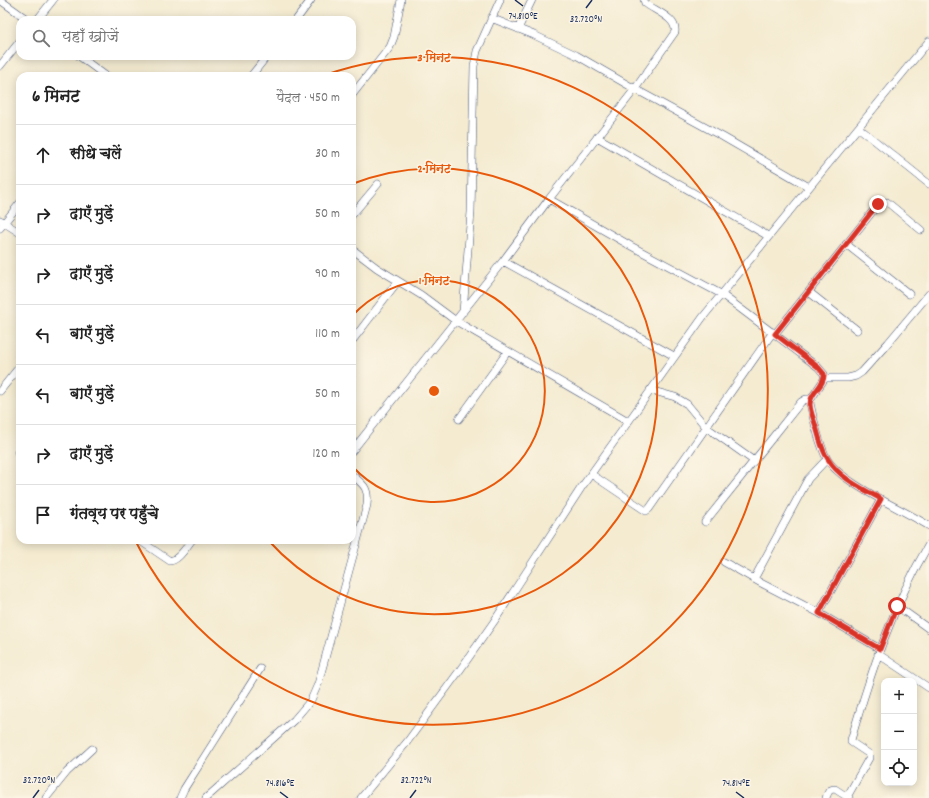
<!DOCTYPE html>
<html lang="hi">
<meta charset="utf-8">
<style>
:root{--surface:#fff;--page:#f6f6f6;--text:#222;--muted:#767676;--line:#e0e0e0}
body{margin:0;font-family:Dekko,"Playpen Sans Deva",sans-serif;background:var(--page);color:var(--text)}
.controls{position:absolute;right:12px;bottom:12px;display:grid;overflow:hidden;border-radius:8px;box-shadow:0 2px 10px #0003}
.controls button{width:36px;height:36px;display:grid;place-items:center;padding:0;border:0;border-bottom:1px solid var(--line);background:var(--surface);color:var(--text);font:20px sans-serif}
.stop{position:absolute;width:12px;height:12px;margin:-9px;border:3px solid #d93025;border-radius:50%;background:#fff}
.stop.end{background:#d93025;border-color:#fff;box-shadow:0 1px 4px #0008}
.list{margin:0;padding:0;list-style:none}
h2{display:flex;justify-content:space-between;align-items:center;height:52px;margin:0;padding:0 16px;font-size:17px}
h2 small{font-size:13px;font-weight:400;color:var(--muted)}
.list li{display:grid;grid-template-columns:26px 1fr auto;gap:12px;align-items:center;box-sizing:border-box;height:60px;padding:0 16px;border-top:1px solid var(--line)}
.list b{display:block;font-size:15px;white-space:nowrap}
.list em{font-size:13px;font-style:normal;color:var(--muted)}
.icon{flex:none;width:22px;height:22px;fill:none;stroke:currentColor;stroke-width:2;stroke-linecap:round;stroke-linejoin:round}
.map{position:relative;flex:none;width:929px;height:798px;overflow:hidden}
.search{position:absolute;background:var(--surface);box-shadow:0 2px 10px #0003;left:16px;top:16px;width:340px;height:44px;display:flex;align-items:center;gap:10px;box-sizing:border-box;padding:0 14px;border-radius:12px;color:var(--muted);font-size:15px}
.panel{position:absolute;background:var(--surface);box-shadow:0 2px 10px #0003;left:16px;top:72px;width:340px;height:472px;border-radius:12px}
.map>svg:first-child{display:block}
</style>
<div class="map">
<svg width="929" height="798" viewBox="0 0 929 798">
<rect width="100%" height="100%" fill="#fcf5e5"/>
<filter id="ink" filterUnits="userSpaceOnUse"><feTurbulence type="fractalNoise" baseFrequency=".025" numOctaves="2"/><feDisplacementMap in="SourceGraphic" scale="8" xChannelSelector="R" yChannelSelector="G"/><feConvolveMatrix kernelMatrix="1 2 1 2 8 2 1 2 1" color-interpolation-filters="sRGB"/></filter>
<filter id="wash" filterUnits="userSpaceOnUse"><feTurbulence type="fractalNoise" baseFrequency=".012" numOctaves="4" result="noise"/><feDisplacementMap in="SourceGraphic" scale="16" xChannelSelector="R" yChannelSelector="G"/><feGaussianBlur stdDeviation="0.9" result="paint"/><feColorMatrix in="noise" values="0 0 0 0 0 0 0 0 0 0 0 0 0 0 0 0 0 1.4 0 .05"/><feComposite in="paint" operator="in"/></filter>
<g filter="url(#wash)">
<rect width="100%" height="100%" fill="#f4ebd1"/>
</g>
<g filter="url(#ink)">
<g fill="none" stroke-linecap="round" stroke-linejoin="round">
<g stroke="#3c4b6f" stroke-width="8">
<path id="minor" d="M0,0L28,20
M491,18L534,35L576,55L635,89L723,137L809,187
M37,20L53,0
M296,20L311,0
M518,29L532,0
M79,56L106,76
M0,66L20,41
M251,76L267,56
M352,95L390,47L394,37L401,0
M859,128L929,184
M597,137L768,236
M549,199L631,246L721,294L818,367L824,374L825,378L811,399L810,403C813,418 820,446 827,459C842,484 903,509 929,526
M352,215L378,184
M0,220L20,233
M0,228L20,203
M846,244L909,294
M352,249L377,268L421,295L456,321L628,421
M503,261L674,356
M809,292L857,330
M463,312L471,212L474,66L477,51L500,0
M775,334L880,202H887L921,230
M352,341L398,281
M825,378H848L856,376L862,372L888,343L929,294
M650,390L675,397L687,404L706,427L754,461
M0,391L20,366
M459,419L508,351
M352,451L503,261L549,199L635,89L675,32C677,18 655,11 645,3L644,0
M18,452L20,454
M591,474L643,509L646,511L649,509L773,332
M705,522L801,402L806,399H811
M139,540L170,561C179,560 186,547 192,540
M724,562L761,583L819,613L880,649
M754,579L808,479L827,459
M897,606L929,629
M819,613L881,499
M878,654L929,688
M847,797L869,758V754L851,742V740C871,672 893,605 929,544
M46,798L67,772L92,749
M180,798L184,789L260,669
M206,798L294,720L311,700L318,684L367,505C369,488 364,485 352,475
M361,798L407,742L460,670L495,620L581,488L703,317L929,41
M826,798C828,792 829,789 835,789L849,798"/>
</g>
<use href="#minor" stroke="#fff" stroke-width="7"/>
</g>
</g>
<g fill="none" stroke-linecap="round" stroke-linejoin="round" filter="url(#ink)">
<path stroke="#d93025" stroke-width="5" d="M878,204L775,334L818,367L824,374C825,386 810,392 810,404C810,412 815,422 817,430C820,440 822,451 828,459C839,478 863,489 881,499L819,613L880,649L897,606"/>
</g>
<path fill="none" stroke="#1b2f5e" stroke-width="1.5" d="M515,0L523,6M586,8L592,0M280,792L288,798M736,792L744,798M33,798L39,790M410,798L416,790"/>
<g fill="none" stroke="#e8590c" stroke-width="2">
<path d="M352 316A111 111 0 1 1 352 466"/>
<path d="M352 184A223 223 0 1 1 268 540"/>
<path d="M325 75A334 334 0 1 1 135 540"/>
</g>
<g font-size="10" text-anchor="middle" fill="#1b2f5e" stroke="#fcf5e5" stroke-width="3" stroke-linejoin="round" paint-order="stroke">
<text x="523" y="19">74.810°E</text>
<text x="586" y="22">32.720°N</text>
<text x="39" y="783">32.720°N</text>
<text x="416" y="783">32.722°N</text>
<text x="280" y="786">74.816°E</text>
<text x="736" y="786">74.814°E</text>
</g>
<circle cx="434" cy="391" r="6" fill="#e8590c" stroke="#fcf5e5" stroke-width="2"/>
<g font-size="12" text-anchor="middle" font-weight="bold" fill="#e8590c" stroke="#fcf5e5" stroke-width="3" stroke-linejoin="round" paint-order="stroke">
<text x="434" y="61">3 मिनट</text>
<text x="434" y="172">2 मिनट</text>
<text x="434" y="284">1 मिनट</text>
</g>
</svg>
<div class="controls">
<button>+</button>
<button>−</button>
<button><svg class="icon" aria-label="locate" viewBox="0 0 24 24"><circle cx="12" cy="12" r="6"/><path d="M12 2v4M12 18v4M2 12h4M18 12h4"/></svg></button>
</div>
<div class="stop" style="left:897px;top:606px"></div>
<div class="stop end" style="left:878px;top:204px"></div>
<div class="search"><svg class="icon" aria-label="search" viewBox="0 0 24 24"><circle cx="10" cy="10" r="6"/><path d="M15 15l6 6"/></svg>यहाँ खोजें</div>
<section class="panel">
<h2>6 मिनट<small>पैदल · 450 m</small></h2>
<ul class="list">
<li><svg class="icon" aria-label="ahead" viewBox="0 0 24 24"><path d="M12 20V5M6 11l6-6 6 6"/></svg><div><b>सीधे चलें</b></div><em>30 m</em></li>
<li><svg class="icon" aria-label="right" viewBox="0 0 24 24"><path d="M7 20v-9h11M14 6l5 5-5 5"/></svg><div><b>दाएँ मुड़ें</b></div><em>50 m</em></li>
<li><svg class="icon" aria-label="right" viewBox="0 0 24 24"><path d="M7 20v-9h11M14 6l5 5-5 5"/></svg><div><b>दाएँ मुड़ें</b></div><em>90 m</em></li>
<li><svg class="icon" aria-label="left" viewBox="0 0 24 24"><path d="M17 20v-9H6M10 6l-5 5 5 5"/></svg><div><b>बाएँ मुड़ें</b></div><em>110 m</em></li>
<li><svg class="icon" aria-label="left" viewBox="0 0 24 24"><path d="M17 20v-9H6M10 6l-5 5 5 5"/></svg><div><b>बाएँ मुड़ें</b></div><em>50 m</em></li>
<li><svg class="icon" aria-label="right" viewBox="0 0 24 24"><path d="M7 20v-9h11M14 6l5 5-5 5"/></svg><div><b>दाएँ मुड़ें</b></div><em>120 m</em></li>
<li><svg class="icon" aria-label="arrive" viewBox="0 0 24 24"><path d="M6 21V4h12l-3 4 3 4H6"/></svg><div><b>गंतव्य पर पहुँचे</b></div></li>
</ul>
</section>
</div>
